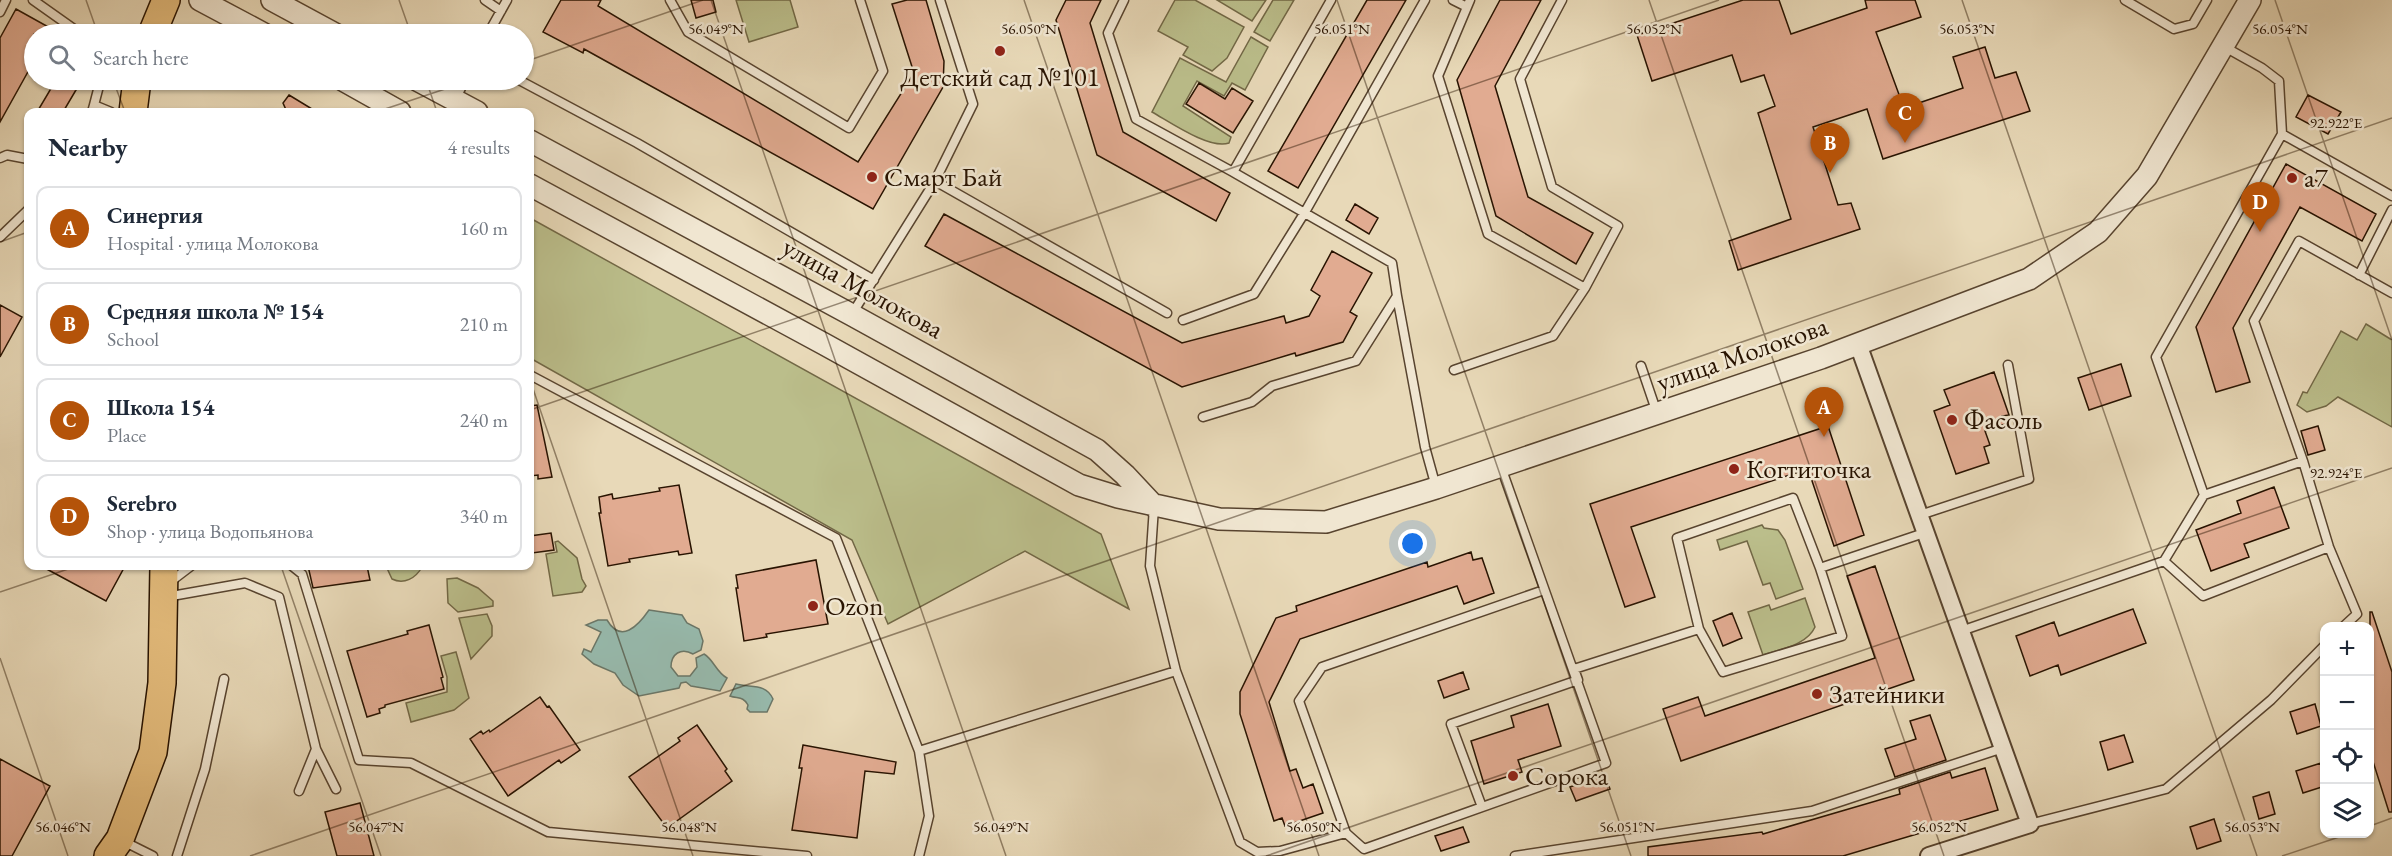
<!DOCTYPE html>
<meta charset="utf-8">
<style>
:root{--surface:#fff;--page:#f6f6f7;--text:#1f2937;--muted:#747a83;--line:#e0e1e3;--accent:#b45309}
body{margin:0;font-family:"EB Garamond",serif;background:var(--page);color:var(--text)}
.controls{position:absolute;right:18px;bottom:18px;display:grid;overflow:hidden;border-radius:12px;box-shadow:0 2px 4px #0004}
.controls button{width:54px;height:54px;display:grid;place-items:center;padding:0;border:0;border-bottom:2px solid var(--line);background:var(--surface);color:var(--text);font:30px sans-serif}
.you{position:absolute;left:1413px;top:544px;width:21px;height:21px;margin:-15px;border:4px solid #fff;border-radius:50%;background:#1a73e8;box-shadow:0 0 0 9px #1a73e833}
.badge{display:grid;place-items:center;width:39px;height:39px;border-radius:50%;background:var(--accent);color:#fff;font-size:20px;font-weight:700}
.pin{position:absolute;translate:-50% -50px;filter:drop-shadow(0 2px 3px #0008)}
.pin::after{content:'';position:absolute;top:32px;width:21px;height:18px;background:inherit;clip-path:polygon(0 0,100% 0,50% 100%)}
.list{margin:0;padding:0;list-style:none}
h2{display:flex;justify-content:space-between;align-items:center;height:78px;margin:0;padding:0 24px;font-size:26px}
h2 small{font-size:20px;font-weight:400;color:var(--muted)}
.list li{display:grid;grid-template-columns:39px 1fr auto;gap:18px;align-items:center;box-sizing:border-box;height:84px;margin:0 12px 12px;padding:0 12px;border:2px solid var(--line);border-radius:12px}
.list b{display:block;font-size:22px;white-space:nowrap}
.list p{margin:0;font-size:20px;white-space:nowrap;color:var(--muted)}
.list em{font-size:20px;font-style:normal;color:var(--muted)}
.icon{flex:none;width:33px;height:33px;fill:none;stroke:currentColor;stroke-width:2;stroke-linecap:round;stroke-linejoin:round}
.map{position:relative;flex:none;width:2392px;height:856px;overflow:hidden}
.search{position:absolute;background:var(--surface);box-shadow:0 2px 4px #0004;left:24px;top:24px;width:510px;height:66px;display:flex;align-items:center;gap:15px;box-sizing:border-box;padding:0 21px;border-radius:33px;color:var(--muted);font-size:22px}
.panel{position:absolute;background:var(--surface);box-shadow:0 2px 4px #0004;left:24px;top:108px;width:510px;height:462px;border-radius:12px}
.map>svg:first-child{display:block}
</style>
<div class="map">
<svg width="2392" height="856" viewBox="0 0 2392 856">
<rect width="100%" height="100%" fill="#e8d9b8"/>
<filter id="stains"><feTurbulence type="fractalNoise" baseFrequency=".00333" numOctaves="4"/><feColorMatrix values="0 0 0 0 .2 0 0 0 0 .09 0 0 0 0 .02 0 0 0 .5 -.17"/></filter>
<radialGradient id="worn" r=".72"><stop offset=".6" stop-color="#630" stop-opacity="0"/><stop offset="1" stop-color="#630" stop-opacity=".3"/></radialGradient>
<path fill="#bbbe8b" stroke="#726846" stroke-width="1.5" d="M736,0H790L798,27L749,42Z
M1175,0H1195L1244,27L1227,58L1212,71L1183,55L1188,47L1158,31Z
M1217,0H1266L1252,21Z
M1273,0H1294L1270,41L1254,32Z
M1251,37L1268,47L1245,90L1232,83L1224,96L1197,81L1183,106L1231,137L1229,143C1210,150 1170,122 1152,112L1180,58L1226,82Z
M530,218L1101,534L1129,609L1025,551L888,624L852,540L530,358Z
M2366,324L2392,340V427L2338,397L2326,406L2307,412L2297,405L2303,392L2307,393L2341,331L2357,340Z
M1762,525L1764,528L1778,530L1785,540L1803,589L1776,599L1770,583L1763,585L1747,541L1720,550L1717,540Z
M558,541L577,558L582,579L586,586L582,592L553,596L546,554L557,552L555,542Z
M386,566H422V567C416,578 404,585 392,579Z
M457,578L478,588L493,601V606L458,612L448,603L447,579Z
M1805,598L1815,627C1807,645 1781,649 1763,655L1748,612L1769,605L1771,610Z
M487,614L492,626V636L471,659L459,618Z
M456,652L469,698L454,710L411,722L406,703L447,692V677L441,656Z"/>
<path fill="#97baad" stroke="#6b7768" stroke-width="1.5" d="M649,610L682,615L687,623L699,629L703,641L701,650L693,654C681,647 671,654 671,667L678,676H690L697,667L696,658L704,654C714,660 716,672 727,678L720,691L691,686L686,682L681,683L679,688L639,696L623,685L615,673L594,664L582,654L584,649L591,652L601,632L586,625L598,620H607C621,644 638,626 649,610Z
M736,684C751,688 766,683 773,699L767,712H750L747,709L748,705C743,696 738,699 730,696Z"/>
<path fill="#e1ab91" stroke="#281301" stroke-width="1.5" d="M561,0H601L598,6L858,162L914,73L892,4L907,0H926L944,61L943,87L873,209L584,49L583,53L543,32Z
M691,0H713L716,12L696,18Z
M1066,0H1101L1090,23L1123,132L1230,193L1216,221L1097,155L1056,20Z
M1367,0H1406L1298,188L1268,171Z
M1500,0H1541L1495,86L1528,197L1593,233L1576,264L1496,216L1457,80Z
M1743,0H1779L1791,34L1867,8L1865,0H1915L1921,17L1876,32L1904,108L1963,88L1953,57L1985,47L1995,78L2016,72L2030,111L1883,159L1867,109L1813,127L1838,205L1851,203L1860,229L1738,270L1729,241L1791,219L1758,113L1775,106L1764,75L1741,82L1732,55L1652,81L1637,35Z
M16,9L61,34H34V73L29,70L0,122V38Z
M56,80L76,90L63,112H37Z
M1199,83L1225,99L1232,88L1253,101L1233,133L1186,104Z
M289,95L317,112H287L283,103Z
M2308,95L2341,112L2328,134L2296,117Z
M2286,164L2376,214L2362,241L2300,207L2233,328L2250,382L2216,392L2196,327Z
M1355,204L1378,218L1369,234L1346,220Z
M944,214L1182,343L1284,316L1286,323L1309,316L1320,296L1311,290L1332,251L1372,273L1350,312L1357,316L1343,342L1296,356L1295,353L1182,387L925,246Z
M0,305L22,317L0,357Z
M2121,364L2131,396L2089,410L2078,378Z
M1994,372L2009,415L2002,416L2005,424L1985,431L1990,445L1984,447L1989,463L1956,474L1934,411L1950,405L1944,390Z
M537,405L552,477L538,479V475L530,476V406Z
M1828,426L1864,535L1834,546L1808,469L1631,527L1655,597L1625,607L1590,504Z
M2318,426L2325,450L2308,455L2301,431Z
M679,485L692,553L679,555L678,551L629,559L630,562L608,566L599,513H601L599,497L612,494L613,499L660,491L659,488Z
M2274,487L2289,528L2244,544L2249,557L2211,571L2196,530L2241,513L2237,501Z
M551,533L554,550L532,553L530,536Z
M1471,552L1473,560L1482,558L1494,593L1464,604L1457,586L1300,639L1269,702L1290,771L1296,769L1303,788L1313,784L1323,813L1285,826L1282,818L1274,821L1240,714V692L1276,618L1297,611L1296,606L1427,562L1428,567Z
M816,560L828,624L766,634L767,637L744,641L736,588H738L736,575Z
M41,566H125L106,601Z
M308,566H367L370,580L313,588Z
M1875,566L1914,680L1681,761L1663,709L1698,697L1705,716L1875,658L1847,576Z
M2133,609L2146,643L2061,675L2058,665L2030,676L2016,636L2054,622L2059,636Z
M2370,612H2372L2392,672V812H2389L2370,752Z
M1732,613L1742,638L1723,646L1713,621Z
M429,625L443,677L441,678L444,689L385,705V707L379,709L380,713L367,717L347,651L408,634L407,631Z
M1463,672L1469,689L1444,698L1438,681Z
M540,697L547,707L549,706L580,750L561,763L559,760L508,796L470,739L481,731L483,734L489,730L490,732Z
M1548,704L1561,746L1518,760L1522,772L1484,784L1471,741L1514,727L1511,716Z
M2315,704L2321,726L2297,734L2290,712Z
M1930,715L1946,760L1895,777L1885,749L1916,739L1910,721Z
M697,725L727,769L725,771L732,781L667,828L629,777L680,741L678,738Z
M2124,735L2133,762L2108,770L2100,742Z
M803,745L896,762L894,774L865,771L857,838L792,830L802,768H799Z
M0,759L50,786L12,856H0Z
M2321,763L2325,786L2303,793L2296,771Z
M1985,768L1998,810L1843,856H1648V847L1762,832L1763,834L1900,794L1899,789L1950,772L1952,778Z
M1605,775L1610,789L1576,801L1570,787Z
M2269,792L2275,814L2259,819L2253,797Z
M360,803L374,856H337L325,812Z
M2214,819L2221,841L2197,849L2190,827Z
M1463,827L1469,842L1441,851L1435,836Z"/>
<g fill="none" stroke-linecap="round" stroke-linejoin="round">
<g stroke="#58442f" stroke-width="11">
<path id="service" d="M33,0L81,34
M485,0L501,11
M670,0L688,32L849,128L883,71L860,0
M1124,0L1108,33L1136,119L1233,172L1331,0
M1453,0L1467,7
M1470,0L1438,76L1488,234L1585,288L1618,226L1552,187L1520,79L1562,0
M2125,0L2174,29L2193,24L2207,0
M0,12L6,0
M488,34L507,0
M2223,46L2262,68L2279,81L2282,134L2156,357L2204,495L2303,461L2254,321L2299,241L2392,293
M519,80L637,143L874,280
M455,100L465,80
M94,105L100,82L97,80
M92,112L94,105L111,112
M2282,134L2392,196
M0,158L7,155L28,159
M935,181L1167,313
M0,237L28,210
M2359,275L2392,210
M1397,296L1425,447L1436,487
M852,314L935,181L973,104L940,0
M1183,320L1254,294L1305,212L1425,0
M1641,366L1657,413
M1454,370L1553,336L1585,288
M530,375L836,538L919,751
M1203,417L1252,402L1272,386L1356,361L1397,296L1392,263L1233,172
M2303,461L2329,547L2357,614L2344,626
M1501,467L1606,763L1364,849L1346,833L1299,701L1322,667L1544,590
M2204,495L2164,561L2203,596L2329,547
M1154,507L1150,566L1176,671L1240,842L1257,852L1280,851L1346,833
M1920,515L2029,479L2008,365
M292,566L302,574L359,760L411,763L548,832L807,856
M170,582L191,566
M166,597L245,583L279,597L316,749L336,789
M1699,629L1677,538L1793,498L1820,568L1927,532
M1961,631L2164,561
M299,791L316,749
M1482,807L1451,724L1578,680L1574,669L1699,629L1723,672L1842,636L1820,568
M2030,824L2166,789L2271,700L2324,646
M123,841L153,856
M177,856L205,769L224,679
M919,856L929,816L919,751L1176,671
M1515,856L1812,811L2003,748"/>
</g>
<g stroke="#58442f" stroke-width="20">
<path id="minor" d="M1858,344L2030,824L1929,856"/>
</g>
<g stroke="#58442f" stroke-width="24">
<path id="tertiary" d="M200,0L264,34
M272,0L335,34
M343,80L400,112
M417,80L477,112
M530,141L852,315L1097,450L1125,475L1154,506
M530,185L824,344L1079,485L1118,497L1219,519L1326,522L1436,488L1821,358L2029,279L2098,232L2147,176L2250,0"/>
</g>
<g stroke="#281301" stroke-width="30">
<path id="primary" d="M152,34L166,0
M133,112L137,80
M108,856L120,839L153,752L162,683L164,566"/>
</g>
<use href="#service" stroke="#f0e6d1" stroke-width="8"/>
<use href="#minor" stroke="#f0e6d1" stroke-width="16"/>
<use href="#tertiary" stroke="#f0e6d1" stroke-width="21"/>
<use href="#primary" stroke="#e4bc7c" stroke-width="27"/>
</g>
<path fill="none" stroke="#281301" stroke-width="1.5" stroke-opacity="0.45" d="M86,0L98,34M399,0L411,34M711,0L1006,856M1024,0L1319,856M1337,0L1631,856M1649,0L1944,856M1962,0L2257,856M2275,0L2392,340M524,62L703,0M113,80L125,112M426,80L437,112M376,112L472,80M0,242L28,232M530,380L693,856M530,410L1719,0M281,566L381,856M0,592L77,566M0,658L68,856M2370,826L2392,818M250,856L2392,118M1266,856L2392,468M2282,856L2348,834"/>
<g fill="#8f2418" stroke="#f0e6d1" stroke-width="2">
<circle cx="1000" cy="51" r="6"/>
<circle cx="872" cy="177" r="6"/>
<circle cx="2292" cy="178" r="6"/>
<circle cx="1952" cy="420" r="6"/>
<circle cx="1734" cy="469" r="6"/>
<circle cx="813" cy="606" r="6"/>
<circle cx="1817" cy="694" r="6"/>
<circle cx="1513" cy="776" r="6"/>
</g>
<g text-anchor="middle" stroke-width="5" stroke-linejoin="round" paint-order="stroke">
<g font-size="27" fill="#281301" stroke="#f0e6d1" text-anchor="start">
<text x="1000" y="86" text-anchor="middle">Детский сад №101</text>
<text x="884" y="186">Смарт Бай</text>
<text x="2304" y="187">a7</text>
<text x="1964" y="429">Фасоль</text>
<text x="1746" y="478">Когтиточка</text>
<text x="825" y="615">Ozon</text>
<text x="1829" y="703">Затейники</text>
<text x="1525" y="785">Сорока</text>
</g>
<g font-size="27" fill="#281301" stroke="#f0e6d1">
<text transform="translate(863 288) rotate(29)" y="9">улица Молокова</text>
<text transform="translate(1742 354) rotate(-19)" y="9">улица Молокова</text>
</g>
</g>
<g font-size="15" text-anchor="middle" fill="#281301" stroke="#f0e6d1" stroke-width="5" stroke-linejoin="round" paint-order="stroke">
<text x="2280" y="34">56.054°N</text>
<text x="716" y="34">56.049°N</text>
<text x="1029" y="34">56.050°N</text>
<text x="1342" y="34">56.051°N</text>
<text x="1654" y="34">56.052°N</text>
<text x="1967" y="34">56.053°N</text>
<text x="2336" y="128">92.922°E</text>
<text x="2336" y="478">92.924°E</text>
<text x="63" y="832">56.046°N</text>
<text x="376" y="832">56.047°N</text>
<text x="689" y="832">56.048°N</text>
<text x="1001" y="832">56.049°N</text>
<text x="1314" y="832">56.050°N</text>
<text x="1627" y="832">56.051°N</text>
<text x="1939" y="832">56.052°N</text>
<text x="2252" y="832">56.053°N</text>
</g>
<rect width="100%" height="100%" filter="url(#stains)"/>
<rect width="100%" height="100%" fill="url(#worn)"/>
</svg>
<div class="controls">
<button>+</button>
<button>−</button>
<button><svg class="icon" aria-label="locate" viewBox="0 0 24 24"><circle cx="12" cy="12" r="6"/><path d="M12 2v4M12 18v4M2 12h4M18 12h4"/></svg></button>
<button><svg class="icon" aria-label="layers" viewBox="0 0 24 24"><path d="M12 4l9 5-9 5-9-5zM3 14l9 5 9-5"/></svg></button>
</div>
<div class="you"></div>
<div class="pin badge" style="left:1824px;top:437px">A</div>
<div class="pin badge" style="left:1830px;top:173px">B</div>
<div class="pin badge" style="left:1905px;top:143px">C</div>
<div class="pin badge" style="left:2260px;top:232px">D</div>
<div class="search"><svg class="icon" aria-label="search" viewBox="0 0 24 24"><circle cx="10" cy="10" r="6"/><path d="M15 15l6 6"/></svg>Search here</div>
<section class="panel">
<h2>Nearby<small>4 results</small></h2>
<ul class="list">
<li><span class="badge">A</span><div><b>Синергия</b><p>Hospital · улица Молокова</p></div><em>160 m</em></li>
<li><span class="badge">B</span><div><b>Средняя школа № 154</b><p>School</p></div><em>210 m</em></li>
<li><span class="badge">C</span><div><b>Школа 154</b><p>Place</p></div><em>240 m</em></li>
<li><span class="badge">D</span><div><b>Serebro</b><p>Shop · улица Водопьянова</p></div><em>340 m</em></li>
</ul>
</section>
</div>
